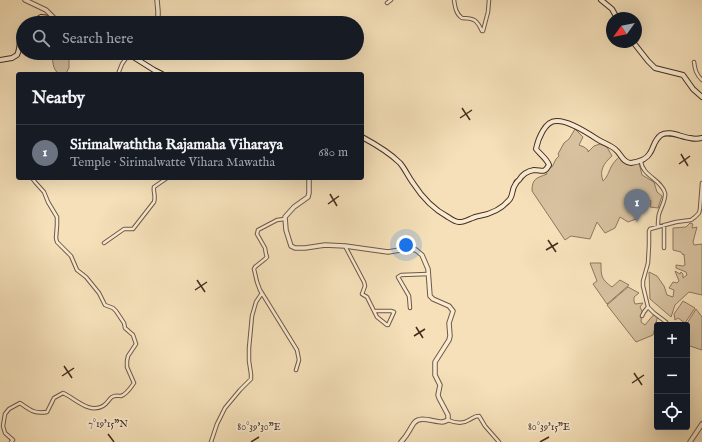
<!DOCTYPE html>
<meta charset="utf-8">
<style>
:root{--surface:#171b24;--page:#242831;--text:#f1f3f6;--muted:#9ea1a6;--line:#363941;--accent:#c59692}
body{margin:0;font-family:"IM FELL English",serif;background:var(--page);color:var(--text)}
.controls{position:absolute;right:12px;bottom:12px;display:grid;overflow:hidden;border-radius:4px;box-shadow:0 4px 16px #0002}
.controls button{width:36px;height:36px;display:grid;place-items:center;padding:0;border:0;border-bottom:1px solid var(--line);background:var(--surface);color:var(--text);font:20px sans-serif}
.compass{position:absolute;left:606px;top:12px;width:36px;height:36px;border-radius:50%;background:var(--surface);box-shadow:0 4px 16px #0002;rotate:237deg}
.you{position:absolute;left:406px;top:245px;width:14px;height:14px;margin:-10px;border:3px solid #fff;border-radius:50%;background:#1a73e8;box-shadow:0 0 0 6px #1a73e833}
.badge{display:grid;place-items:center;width:26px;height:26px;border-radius:50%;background:var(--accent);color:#fff;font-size:13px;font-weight:700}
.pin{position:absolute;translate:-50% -33px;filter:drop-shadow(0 1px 2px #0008)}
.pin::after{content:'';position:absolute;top:21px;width:14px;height:12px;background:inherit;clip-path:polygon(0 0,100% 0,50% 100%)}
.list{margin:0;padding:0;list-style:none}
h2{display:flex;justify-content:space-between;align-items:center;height:52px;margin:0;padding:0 16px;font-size:17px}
h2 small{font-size:13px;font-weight:400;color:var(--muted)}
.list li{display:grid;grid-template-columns:26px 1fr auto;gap:12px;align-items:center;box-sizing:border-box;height:56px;padding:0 16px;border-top:1px solid var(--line)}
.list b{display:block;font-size:15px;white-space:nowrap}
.list p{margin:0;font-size:13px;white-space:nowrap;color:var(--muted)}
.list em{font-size:13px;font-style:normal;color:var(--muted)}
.icon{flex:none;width:22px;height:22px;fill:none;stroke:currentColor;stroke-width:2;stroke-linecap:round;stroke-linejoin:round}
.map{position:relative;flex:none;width:702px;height:442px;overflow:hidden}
.search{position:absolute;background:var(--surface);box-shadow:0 4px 16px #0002;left:16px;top:16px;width:348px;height:44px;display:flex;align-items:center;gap:10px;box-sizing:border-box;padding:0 14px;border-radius:22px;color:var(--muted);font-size:15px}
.panel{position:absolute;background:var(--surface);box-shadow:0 4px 16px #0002;left:16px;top:72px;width:348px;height:108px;border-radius:4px}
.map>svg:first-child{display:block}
</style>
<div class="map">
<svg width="702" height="442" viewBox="0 0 702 442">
<rect width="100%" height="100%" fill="#f5e0b9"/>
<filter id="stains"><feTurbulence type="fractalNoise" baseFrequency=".005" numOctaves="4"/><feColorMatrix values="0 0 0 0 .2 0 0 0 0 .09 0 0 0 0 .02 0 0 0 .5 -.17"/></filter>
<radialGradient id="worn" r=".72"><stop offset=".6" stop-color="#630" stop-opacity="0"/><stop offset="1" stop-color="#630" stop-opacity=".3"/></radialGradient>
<path fill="#d7c19f" stroke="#8e765e" d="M52,53H69V68L66,73L59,74C52,69 53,61 52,53Z
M575,129L583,137L579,145L584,147L588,150V152L594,146L600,144L607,147L612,156C604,163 599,170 603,181C608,176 608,173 611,167C613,163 617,159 620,156L626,164L639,163L642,175L654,182L657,192L662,196L658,208L650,207L651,201L648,199L646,202L644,200L646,193L643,192L640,193L634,202L630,203L632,208L640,206L636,219L628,222L620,217L615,228L605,233L597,222L590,239L571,236L565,240L532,191C532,178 537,178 547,174L545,170L547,167H552L556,159L559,156L558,154L564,143L569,139Z
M690,223L693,224L692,228L697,227L693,242L694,245L702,244V295L689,292L675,305L671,317L650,299L649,272L657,276L664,286L667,295L673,297L674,290L669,288L673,282L677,283L679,281L675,271L680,274L681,272L683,274V278L687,275L686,272L676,268V265L683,266L685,265L684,254L683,255L681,252L673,250V228L686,227Z
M590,263H601C601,276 601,279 612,287L620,280L629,285L607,304L593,284L597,281Z
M628,287L639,293L634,297V301L635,304L643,303L640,307L642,311L641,322L645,325L655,313L658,315L653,335L636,342L607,305Z
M683,301L695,308L685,323L678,318L675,320L674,314Z
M696,309L702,317V350L687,345V325H686Z"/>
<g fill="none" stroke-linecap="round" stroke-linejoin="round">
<g stroke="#715845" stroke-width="4.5">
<path id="minor" d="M454,0C455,7 456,14 462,18C474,18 477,20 482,31H483L488,12L489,0
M387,3L391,0
M694,62C695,70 696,74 702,80
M118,74L122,64L129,54
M641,161C642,176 661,179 665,193C666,200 661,207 659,214C658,218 658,223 658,227
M285,219L277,220L258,230L257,234L265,248L266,254L267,257L265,259L255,267L254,269L257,282L260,290L297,350L299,360L296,370
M104,243L124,229H133L154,202C156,196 153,192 154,187L167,178
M345,246L364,282L365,286L362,294L367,297L377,317L387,325H388L394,312L391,311H376
M664,248V225
M410,308L409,296L398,277L401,275L428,274
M642,316L644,312L648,307
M666,322L654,313L648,307L643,286V281L648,263L649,245V231L650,229L676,222L691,220L695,217L699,213L700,209L702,183
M448,420C455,423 463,424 469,420C473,418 474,416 479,416L485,426L499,442
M11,442L13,440L5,433L3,426L5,414L9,409L20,403C30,410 34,414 47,412L54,398L63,393C76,399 89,414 103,406C107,404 109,399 112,397C115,395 118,396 121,396C127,394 131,387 134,383L127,367V361L128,356L136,344L133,335L125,328L124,323L116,311L113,308L105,305L99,293L86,277L77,270L71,256L57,242L56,238L57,225V217L48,202L44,192L35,182L32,178
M211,442L217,424L225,408L240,390L251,379V374L249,361V348L252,316L256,302L262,293"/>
</g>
<g stroke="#715845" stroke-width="5.5">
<path id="tertiary" d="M25,0L46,10L59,23
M157,0L158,11V23
M309,178V193L308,197L294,207L285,217L286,230L291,246L295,248H305L325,245L345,246L388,252L406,249H410L416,250L422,255L428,269L430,296L433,299L449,306L453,311L449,323L450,336L449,340L435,362V375L440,385L438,395L439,398L448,415V420C446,421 444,422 442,422C433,422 420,415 414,423C409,430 408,435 401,442
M690,442L702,424"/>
</g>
<g stroke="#452b1e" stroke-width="6">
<path id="secondary" d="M601,0L612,9L617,18
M31,23L41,17L50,18L56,23
M633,42L648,61L655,68L683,75L693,89L702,97
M127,53L154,70L162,74
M0,60L12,58L17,55C21,48 18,39 23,31
M362,137C375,144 389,152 400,163C405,169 408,176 413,183C422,197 433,209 448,217C451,219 455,222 459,222C464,223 472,217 479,216C491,214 502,209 510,199C513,195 512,189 515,185C516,183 517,181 519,180C522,175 528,171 534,170C542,170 544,174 549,165C547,159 540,154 536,149C538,139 545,121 556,121C568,120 588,133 597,139C603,143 611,145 616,150C621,154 623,163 631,163C638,162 647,159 650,153C654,147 654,140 661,135C669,130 681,137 690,138C694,139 698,139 702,138"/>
</g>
<use href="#minor" stroke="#f8ebd2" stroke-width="2.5"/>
<use href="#tertiary" stroke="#f8ebd2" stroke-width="3.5"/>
<use href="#secondary" stroke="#f8ebd2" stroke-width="4"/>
</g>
<path fill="none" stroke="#452b1e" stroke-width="1.5" d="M462,108L470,120M460,118L472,110M681,154L688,166M679,164L690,156M330,194L337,206M328,204L339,196M548,240L556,252M546,250L558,243M197,280L205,292M195,290L207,282M416,327L423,338M414,336L425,329M64,366L72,378M634,373L642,385M62,376L74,368M632,383L644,375M108,434L114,442M251,442L259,437M540,442L549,437"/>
<g font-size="10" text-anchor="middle" fill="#452b1e" stroke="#f8ebd2" stroke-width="3.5" stroke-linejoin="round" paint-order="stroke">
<text x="108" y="427">7°19'15"N</text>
<text x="259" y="430">80°39'30"E</text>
<text x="549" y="430">80°39'15"E</text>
</g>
<rect width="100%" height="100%" filter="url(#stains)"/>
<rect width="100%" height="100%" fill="url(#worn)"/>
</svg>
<div class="controls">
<button>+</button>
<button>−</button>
<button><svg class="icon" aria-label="locate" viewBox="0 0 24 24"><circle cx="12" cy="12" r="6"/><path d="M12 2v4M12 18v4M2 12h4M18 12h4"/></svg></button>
</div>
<svg class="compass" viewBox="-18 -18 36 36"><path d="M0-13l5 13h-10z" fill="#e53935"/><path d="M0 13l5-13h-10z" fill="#9ea1a6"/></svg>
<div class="you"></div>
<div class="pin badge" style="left:637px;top:222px;background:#6b7280">1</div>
<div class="search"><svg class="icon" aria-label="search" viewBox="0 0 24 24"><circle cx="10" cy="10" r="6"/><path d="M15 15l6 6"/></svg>Search here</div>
<section class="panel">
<h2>Nearby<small></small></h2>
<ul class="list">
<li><span class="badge" style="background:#6b7280">1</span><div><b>Sirimalwaththa Rajamaha Viharaya</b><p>Temple · Sirimalwatte Vihara Mawatha</p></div><em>680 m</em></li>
</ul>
</section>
</div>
